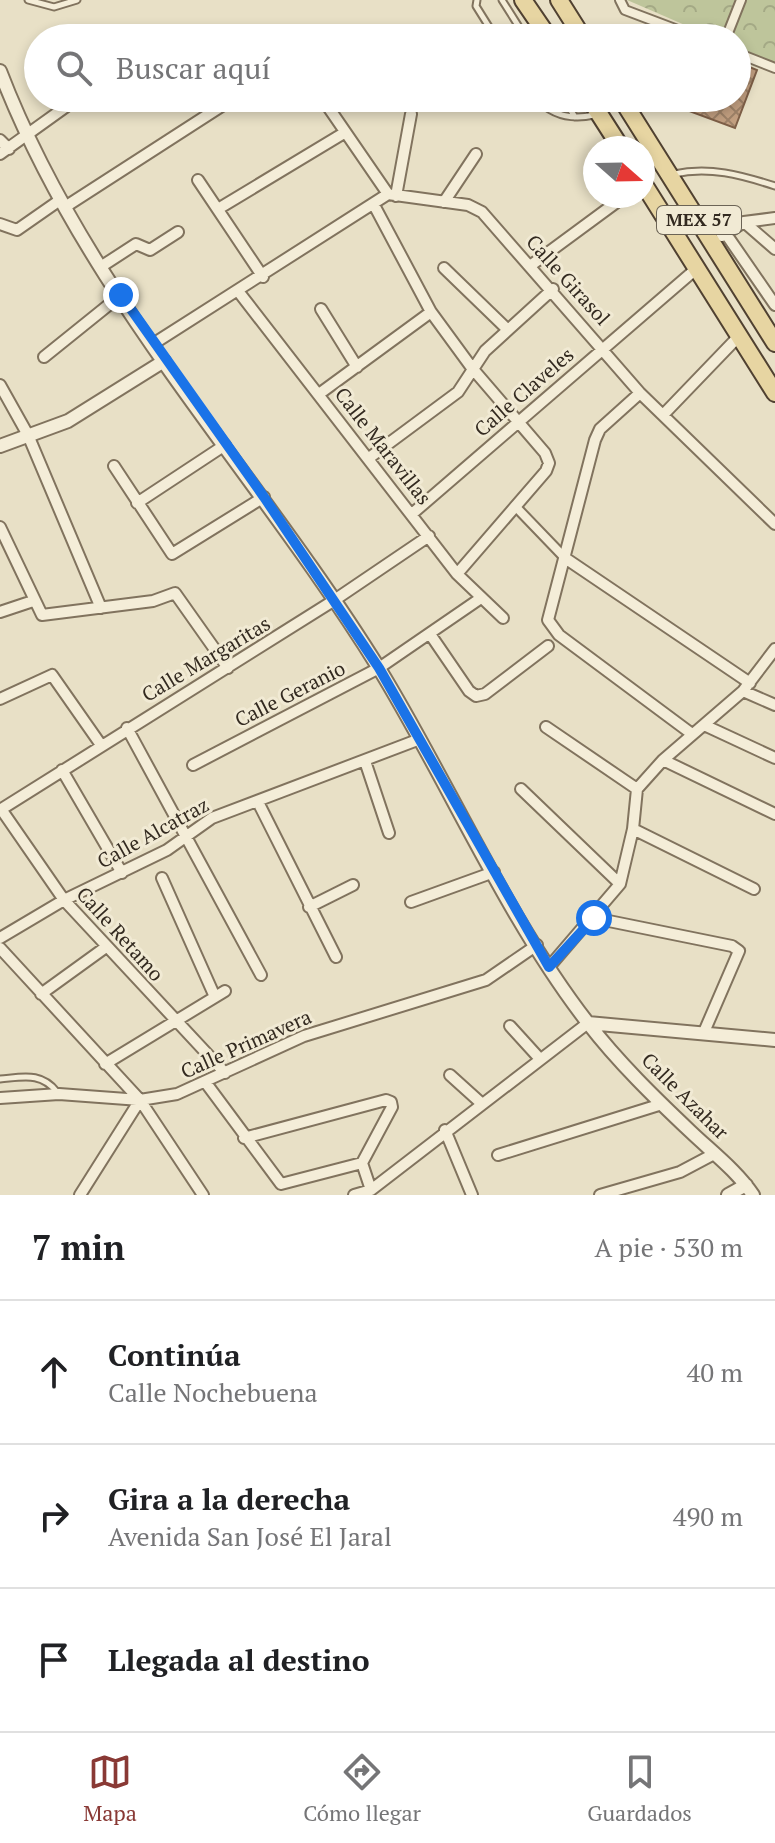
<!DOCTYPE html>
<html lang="es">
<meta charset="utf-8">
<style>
:root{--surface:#fff;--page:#f2f2f2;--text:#202124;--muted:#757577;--line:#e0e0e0;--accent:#893935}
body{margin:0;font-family:"PT Serif",serif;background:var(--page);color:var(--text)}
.compass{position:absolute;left:583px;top:136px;width:72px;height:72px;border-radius:50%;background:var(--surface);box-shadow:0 4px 12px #0003;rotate:110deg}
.stop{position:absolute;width:24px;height:24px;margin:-18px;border:6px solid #1a73e8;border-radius:50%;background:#fff}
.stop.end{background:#1a73e8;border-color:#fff;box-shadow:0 2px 8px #0008}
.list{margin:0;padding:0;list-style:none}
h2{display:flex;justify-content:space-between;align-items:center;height:104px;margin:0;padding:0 32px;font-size:34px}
h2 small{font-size:26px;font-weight:400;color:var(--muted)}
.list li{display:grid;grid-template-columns:52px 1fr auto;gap:24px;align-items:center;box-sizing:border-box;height:144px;padding:0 32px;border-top:2px solid var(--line)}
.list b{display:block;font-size:30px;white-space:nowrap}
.list p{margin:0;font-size:26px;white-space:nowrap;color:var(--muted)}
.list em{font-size:26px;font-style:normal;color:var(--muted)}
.icon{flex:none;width:44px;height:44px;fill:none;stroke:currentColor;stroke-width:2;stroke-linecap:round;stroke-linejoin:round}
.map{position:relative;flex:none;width:775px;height:1195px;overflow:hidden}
.search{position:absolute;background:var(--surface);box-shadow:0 4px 12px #0003;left:24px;right:24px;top:24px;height:88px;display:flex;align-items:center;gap:20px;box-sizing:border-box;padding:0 28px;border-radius:44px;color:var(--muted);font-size:30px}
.sheet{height:536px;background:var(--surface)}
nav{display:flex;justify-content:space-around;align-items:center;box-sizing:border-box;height:112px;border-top:2px solid var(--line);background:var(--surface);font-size:22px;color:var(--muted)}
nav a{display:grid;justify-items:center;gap:4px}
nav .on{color:var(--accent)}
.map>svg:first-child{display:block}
</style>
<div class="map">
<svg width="775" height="1195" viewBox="0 0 775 1195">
<defs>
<pattern id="park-crowns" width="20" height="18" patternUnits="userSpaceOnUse" patternTransform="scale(2)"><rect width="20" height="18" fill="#bec59b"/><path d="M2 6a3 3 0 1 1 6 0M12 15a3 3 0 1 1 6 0" fill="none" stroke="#a4a985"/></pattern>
<pattern id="building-cross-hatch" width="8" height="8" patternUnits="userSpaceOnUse" patternTransform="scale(2)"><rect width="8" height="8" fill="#c29f80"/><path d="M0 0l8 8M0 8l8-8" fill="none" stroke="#9e8268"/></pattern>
</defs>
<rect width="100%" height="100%" fill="#e8e0c6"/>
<path fill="url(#park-crowns)" d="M627,0H775V63L737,47V38H715Z"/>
<path fill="url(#building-cross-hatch)" stroke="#7e5f47" stroke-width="2" d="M737,62L757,70L735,128L689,111L694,98H737Z"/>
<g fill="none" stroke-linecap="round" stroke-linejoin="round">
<g stroke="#81735e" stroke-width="9">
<path id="service" d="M28,0L54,7L77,0
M477,0L476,6L496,38
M502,0L526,38
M536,98C552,116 571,120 594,115
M563,98L575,117
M674,174C709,166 741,175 775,186
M0,1079C24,1077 41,1072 57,1092"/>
</g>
<g stroke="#81735e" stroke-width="12">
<path id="pedestrian" d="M620,0L625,10L699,38
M726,38L741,0
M737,53L775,68
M515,506L565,558"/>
</g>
<g stroke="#81735e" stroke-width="14">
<path id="minor" d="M322,98L388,194L468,205L482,212L640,393L775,524
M0,140L9,149
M0,154L78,98
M198,180L263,277
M396,196L411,114
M444,202L476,154
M374,205L431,312L472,368L545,453L549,463L546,471L457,574
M65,207L234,98
M218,209L344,133
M744,222L775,249
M0,224L17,230L60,200
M726,234L775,305
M722,236L744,222L775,218
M102,266L136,244L150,250L178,232
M530,266L625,196
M444,268L507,329
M238,291L457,574L503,618
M321,309L357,367
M153,344L388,194
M44,357L121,295
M0,385L28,435L101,608
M640,393L600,429L595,440L548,620L559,635L692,734
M319,394L431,312
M663,415L739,336
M369,458L458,392L485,351L553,289
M114,466L172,554L264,497
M137,503L225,445
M413,513L696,269
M0,527L42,615L153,601L175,593L228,668
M565,558L750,683
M0,612L33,601
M430,634L469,691L476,696L485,694L548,646
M743,691L775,705
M0,699L52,675L101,745
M704,725L775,758
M546,727L637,789
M127,728L261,975
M663,760L775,814
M365,761L389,833
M193,765L379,668L481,598
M62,770L122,873
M521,789L620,884
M258,802L336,957
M1,809L64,900L225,1073
M0,810L333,601L429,536
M633,829L754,889
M162,878L215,997
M411,902L494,872
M309,907L353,885
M594,918L732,946L739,951L704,1032
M0,938L64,900L167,850L212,818L420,739
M0,948L140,1100L203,1195
M549,967L620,884L633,829L637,789L663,760L743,691L775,649
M41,994L106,947
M510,1026L540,1059
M105,1064L225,991
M450,1075L481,1103
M206,1083L281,1184L362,1163
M0,1098L59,1094L140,1100L177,1094L304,1036L486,980L537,945
M445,1130L472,1195
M244,1138L386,1100L391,1102L392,1107L362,1163L371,1190
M498,1155L662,1104
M80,1195L140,1100
M354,1195L371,1190L588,1023
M600,1195L680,1172L714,1154"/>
</g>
<g stroke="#81735e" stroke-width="16">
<path id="tertiary" d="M0,71C85,293 256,470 380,670C449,783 507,919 588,1023C618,1062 655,1098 691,1132C712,1152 737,1171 753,1195
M0,446L68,421L164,361
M588,1023L775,1040
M728,1195L746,1185"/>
</g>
<g stroke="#504131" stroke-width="20">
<path id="primary" d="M523,0L549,38
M559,0L583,38
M589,98L621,148
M621,98L775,343
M643,183L775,393"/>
</g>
<use href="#service" stroke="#f4edd8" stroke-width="5"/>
<use href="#pedestrian" stroke="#f4edd8" stroke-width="8"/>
<use href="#minor" stroke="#f4edd8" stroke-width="10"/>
<use href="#tertiary" stroke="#f4edd8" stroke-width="12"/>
<use href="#primary" stroke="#e7d5a2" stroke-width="16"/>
</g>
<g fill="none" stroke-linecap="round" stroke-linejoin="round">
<path stroke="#1a73e8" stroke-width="10" d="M121,295L264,497L379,668L549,967L594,918"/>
</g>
<g text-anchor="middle" stroke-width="6" stroke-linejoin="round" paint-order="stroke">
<rect fill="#f1ead4" stroke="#6c6456" stroke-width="2" x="657" y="206" width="84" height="28" rx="6"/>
<g font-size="18" font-weight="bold" fill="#332a20">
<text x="699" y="226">MEX 57</text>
</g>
<g font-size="20" fill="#332a20" stroke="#f1ead4">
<text transform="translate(568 280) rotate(48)" y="7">Calle Girasol</text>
<text transform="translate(524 392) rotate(-41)" y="7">Calle Claveles</text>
<text transform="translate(383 446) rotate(52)" y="7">Calle Maravillas</text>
<text transform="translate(206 659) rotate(-31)" y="7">Calle Margaritas</text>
<text transform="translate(290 694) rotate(-27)" y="7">Calle Geranio</text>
<text transform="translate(153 833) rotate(-29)" y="7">Calle Alcatraz</text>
<text transform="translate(120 934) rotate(48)" y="7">Calle Retamo</text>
<text transform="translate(246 1044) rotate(-24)" y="7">Calle Primavera</text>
<text transform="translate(685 1096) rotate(45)" y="7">Calle Azahar</text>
</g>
</g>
</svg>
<svg class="compass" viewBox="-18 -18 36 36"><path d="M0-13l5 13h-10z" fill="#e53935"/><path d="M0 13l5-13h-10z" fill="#757577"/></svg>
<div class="stop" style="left:594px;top:918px"></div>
<div class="stop end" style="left:121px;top:295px"></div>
<div class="search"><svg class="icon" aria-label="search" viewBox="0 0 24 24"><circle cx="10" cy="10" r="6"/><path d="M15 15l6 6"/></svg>Buscar aquí</div>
</div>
<section class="sheet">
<h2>7 min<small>A pie · 530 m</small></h2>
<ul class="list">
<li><svg class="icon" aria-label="ahead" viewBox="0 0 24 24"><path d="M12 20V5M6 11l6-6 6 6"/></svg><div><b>Continúa</b><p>Calle Nochebuena</p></div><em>40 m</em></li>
<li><svg class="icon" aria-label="right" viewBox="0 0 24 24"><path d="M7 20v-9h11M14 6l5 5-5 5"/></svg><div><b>Gira a la derecha</b><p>Avenida San José El Jaral</p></div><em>490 m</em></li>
<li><svg class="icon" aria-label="arrive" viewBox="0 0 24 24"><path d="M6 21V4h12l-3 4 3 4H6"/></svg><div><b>Llegada al destino</b></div></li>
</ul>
</section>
<nav>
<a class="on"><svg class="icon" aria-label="map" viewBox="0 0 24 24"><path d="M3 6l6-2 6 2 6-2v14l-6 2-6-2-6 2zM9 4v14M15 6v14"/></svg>Mapa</a>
<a><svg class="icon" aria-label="directions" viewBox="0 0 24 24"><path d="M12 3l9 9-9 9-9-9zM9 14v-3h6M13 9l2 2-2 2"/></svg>Cómo llegar</a>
<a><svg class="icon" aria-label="saved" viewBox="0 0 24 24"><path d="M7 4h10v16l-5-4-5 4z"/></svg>Guardados</a>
</nav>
